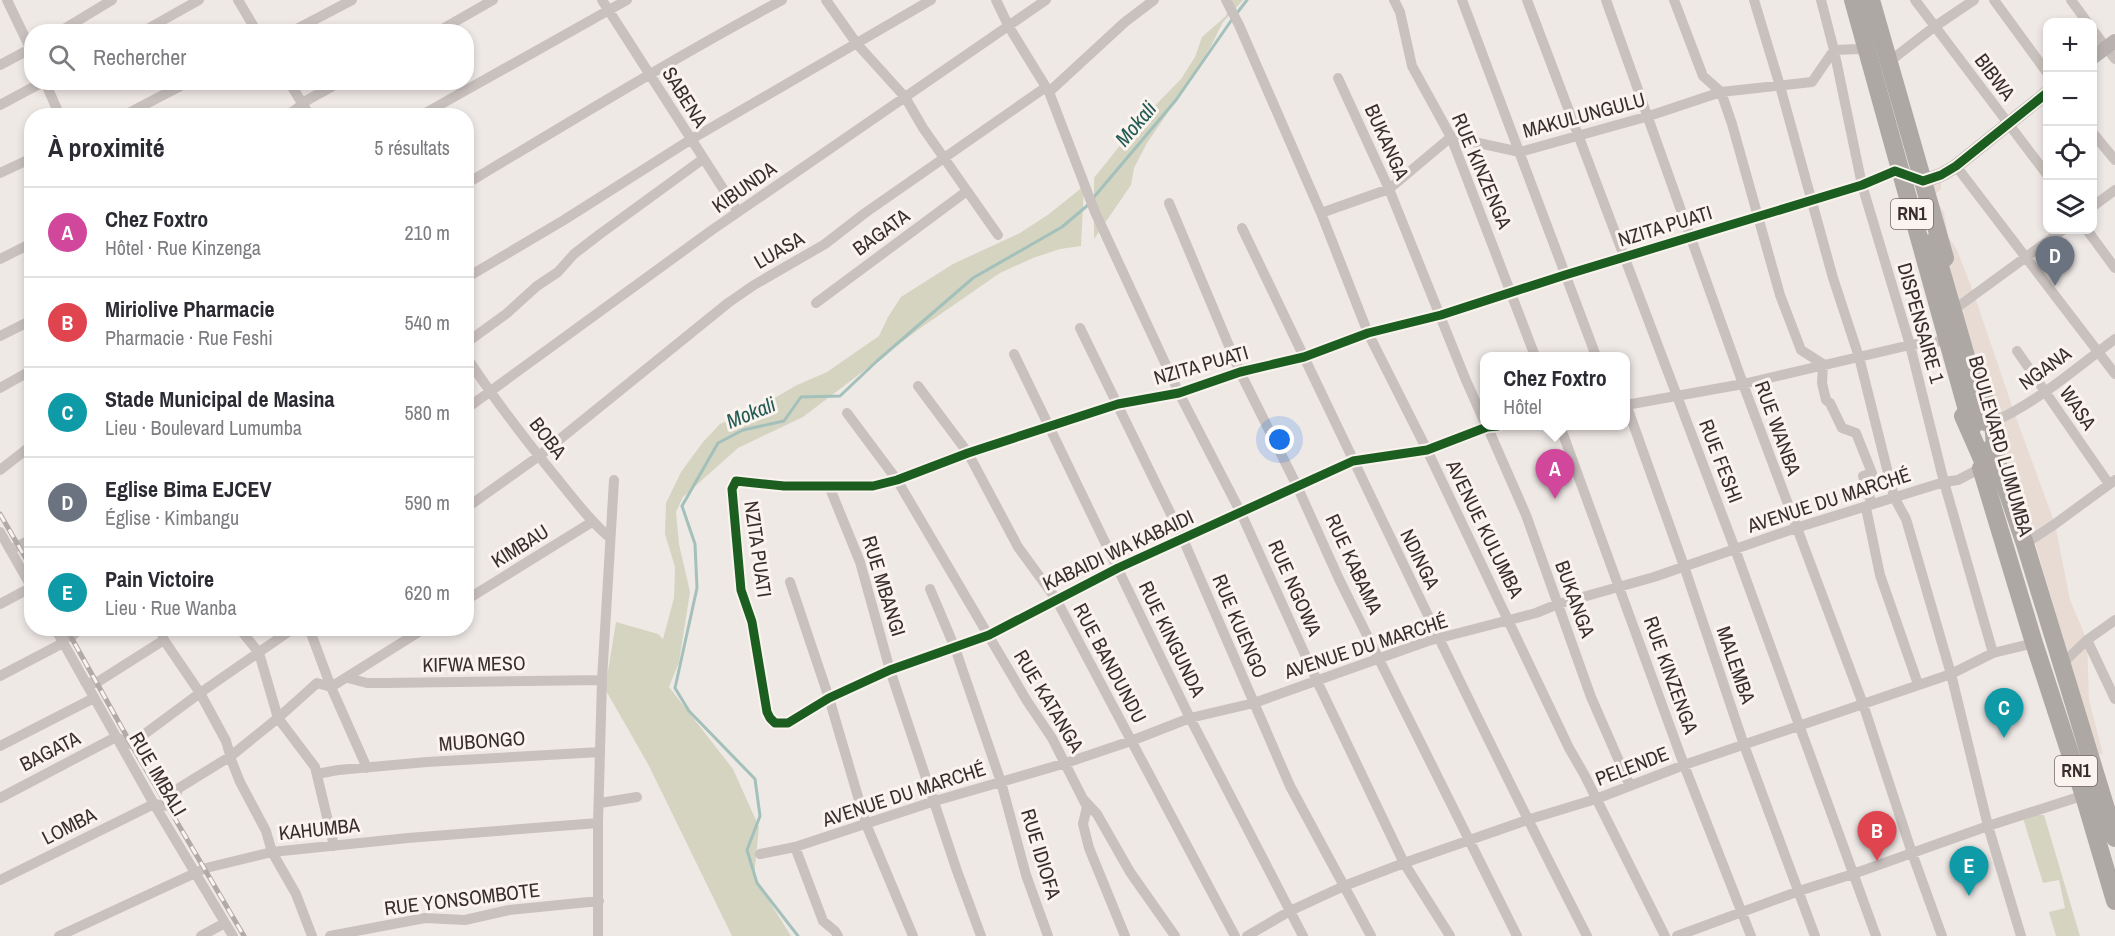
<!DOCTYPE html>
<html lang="fr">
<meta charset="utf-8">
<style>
:root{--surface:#fff;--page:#f7f7f7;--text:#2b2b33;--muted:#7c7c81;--line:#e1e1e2;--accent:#796f6d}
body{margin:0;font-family:"Archivo Narrow",sans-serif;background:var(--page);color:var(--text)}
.controls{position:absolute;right:18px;top:18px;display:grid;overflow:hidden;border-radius:12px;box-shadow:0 3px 9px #0003}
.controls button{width:54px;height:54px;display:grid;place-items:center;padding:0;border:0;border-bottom:2px solid var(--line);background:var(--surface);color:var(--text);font:30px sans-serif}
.you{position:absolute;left:1280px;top:440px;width:21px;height:21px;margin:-15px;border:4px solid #fff;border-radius:50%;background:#1a73e8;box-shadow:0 0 0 9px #1a73e833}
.badge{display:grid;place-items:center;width:39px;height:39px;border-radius:50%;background:var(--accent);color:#fff;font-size:20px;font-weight:700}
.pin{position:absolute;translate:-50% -50px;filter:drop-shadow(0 2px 3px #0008)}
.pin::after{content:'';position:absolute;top:32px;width:21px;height:18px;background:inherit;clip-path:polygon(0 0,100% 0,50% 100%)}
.popup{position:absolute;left:1480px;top:352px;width:150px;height:78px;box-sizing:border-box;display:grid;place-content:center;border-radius:12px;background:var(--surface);filter:drop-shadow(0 2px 4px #0005);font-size:20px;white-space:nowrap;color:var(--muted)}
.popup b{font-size:22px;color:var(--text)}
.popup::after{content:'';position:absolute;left:50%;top:100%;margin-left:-12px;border:12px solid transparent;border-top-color:var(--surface)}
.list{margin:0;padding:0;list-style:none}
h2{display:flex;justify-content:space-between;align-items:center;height:78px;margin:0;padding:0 24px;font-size:26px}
h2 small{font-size:20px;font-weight:400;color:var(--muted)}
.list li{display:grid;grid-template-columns:39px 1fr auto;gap:18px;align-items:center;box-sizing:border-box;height:90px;padding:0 24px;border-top:2px solid var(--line)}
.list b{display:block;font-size:22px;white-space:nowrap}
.list p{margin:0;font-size:20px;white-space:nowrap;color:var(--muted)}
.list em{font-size:20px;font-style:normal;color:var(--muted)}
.icon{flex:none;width:33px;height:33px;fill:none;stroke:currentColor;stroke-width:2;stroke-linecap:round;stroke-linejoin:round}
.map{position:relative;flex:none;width:2115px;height:936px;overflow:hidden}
.search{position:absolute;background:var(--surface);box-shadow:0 3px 9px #0003;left:24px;top:24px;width:450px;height:66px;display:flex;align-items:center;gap:15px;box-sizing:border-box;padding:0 21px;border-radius:24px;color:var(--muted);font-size:22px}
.panel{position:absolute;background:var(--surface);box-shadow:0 3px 9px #0003;left:24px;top:108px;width:450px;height:528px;border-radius:24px}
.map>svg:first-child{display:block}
</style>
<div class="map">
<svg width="2115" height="936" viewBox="0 0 2115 936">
<rect width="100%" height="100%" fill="#efe9e6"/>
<path fill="#d4d4c1" d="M1232,0H1243L1223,22L1211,46L1184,89L1147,143L1134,168L1131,185L1094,239V178L1137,124L1181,79L1195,57L1202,37L1226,16Z
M1084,186L1081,246L1060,249L1033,258L1000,273L919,329L803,417L738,448L683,497L676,512L679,544L690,592L679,662L669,687L733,769L759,827L754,877L791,936H732L648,764L605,689L616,622L658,634L663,639L674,598L675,567L665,534L666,503L681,472L703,442L720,424L763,405L795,386L827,372L879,336L888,317L901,297L953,264L1020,233L1049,214Z
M2022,815H2044L2080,936H2056L2049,912L2065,908L2059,880L2043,883Z"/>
<path fill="#e8dbd4" d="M1941,175V189L1933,196L1944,212L1948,236L1957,250L1974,294L2014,412L2055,524L2070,600L2087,640L2089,700L2103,754H2097L2034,539L1993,422L1923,181Z"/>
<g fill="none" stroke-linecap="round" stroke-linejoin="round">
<path stroke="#a3c0bb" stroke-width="3" d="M1237,13L1247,0
M1094,197L1176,100L1233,18
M798,936L757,883L747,850L760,816L755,779L689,711L675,688L697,588L695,544L682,506L718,443L743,430L784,421L801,397L840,396L877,361L973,278L1062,227L1088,205"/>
<path stroke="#c9c1be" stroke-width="10" d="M7,0L32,52
M238,0L257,32
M602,0L738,212
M826,0L857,44L905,97L923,128L998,235
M996,0L1009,27L1049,92L1095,212L1179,393L1241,513L1317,681L1404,863L1450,936
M1226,0L1239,25L1321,213L1368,333L1427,450L1569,748L1584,774L1665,936
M1394,0L1400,12L1412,66L1451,137L1535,356
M1462,0L1596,356
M1527,0L1735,549L1876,936
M1606,0L1743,384L1863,704L1912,853L1942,936
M1674,0L1703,76L1721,92L1732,124L1780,295L1801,350L1823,364L1822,383L1826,400L1830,403L1842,428L1856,433L1872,473L1863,476L1871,502L1866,508L1880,575L1918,684
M1754,0L1780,86L1833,278L1859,357L1894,497L1906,519L1951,674L1988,826L2021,936
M1821,0L1834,50L1862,185L1910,345L1944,482L1993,653
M1915,0L2048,176
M1994,0L2048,74
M2071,0L2087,22
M2092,29L2115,59
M59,32L112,0
M142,32L199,0
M291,32L352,0
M437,32L493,0
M1890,61L1934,27L1974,0
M0,65L32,48
M1338,78L1389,189L1465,378L1484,421
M45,82L60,116
M289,82L310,116
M1049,92L1125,22L1154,0
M0,105L43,82
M123,116L188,82
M286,116L298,108L302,103L340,82
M420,116L627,0
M2092,132L2115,160
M1956,166L2115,374
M0,173L32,158
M466,184C571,121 674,58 782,0
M1169,203L1240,372L1297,486L1339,579L1517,936
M2092,207L2115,190
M1321,213L1389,189L1451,137L1520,152L1649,116L1721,92L1812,82L1834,50L1860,49
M1242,228C1356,464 1467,702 1587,936
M2087,230L2115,268
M0,259L32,243
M466,278L564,220L690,140L931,0
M816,303L967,191
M1959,306L2063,230
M1080,328L1183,539L1290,786L1371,936
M0,336L32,320
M466,343L506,314L537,286L558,272L574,254L600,234L703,159
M2017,351L2109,484
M1014,354L1190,718L1303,936
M466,356C492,396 521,434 551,471C570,494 587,518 609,537
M918,386L968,453L1018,547L1056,599L1235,936
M0,388L32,370
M1626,404L1684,566L1744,745L1815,936
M1626,405L1743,384L1910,345L1943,341
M466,409L712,230L1046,0
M847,413L897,480L1027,701L1052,738L1083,799L1097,814L1130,872L1175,936
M1993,422C2038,402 2076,368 2115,339
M1487,426L1526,515L1591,697L1630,786
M1498,426L1487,427L1427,450L1353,461L1118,568L989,635L890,670L829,698L788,723H775L770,718L767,712L752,622L741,590L732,489L736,481L784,486H873L897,480L968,453L1118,404L1179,393L1240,372L1304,357L1368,333L1441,315L1565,275L1862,185L1895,171
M1560,426L1684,765L1751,936
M0,470L32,445
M829,486L860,562L890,670L957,871L981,936
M466,508L539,456L728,303L754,285L825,244L865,213L1046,87
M0,532L32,588
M2025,544L2055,524L2115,480
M10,550L32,539
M790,582L829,698L866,824L913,936
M930,589L955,648L1001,782L1026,875L1048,936
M466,600L592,522
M0,604L32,587
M55,628L154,804L233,936
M160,628L164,640L200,693L226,741L232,762L240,782L266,831L272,852L296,894L312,936
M239,628L259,653L278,718L315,767L334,846
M309,628L331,687L367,768
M57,633L71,637L81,628
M2087,640L2115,699
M2062,664L2087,640L2115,620
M0,676L63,643
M348,678L367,683H385L602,680
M85,682L96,683L164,640
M331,687L425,628
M0,746L94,698
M317,774L338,770L427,762L600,752
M0,798L116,737L131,744L200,693L294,628
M1083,799L1087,807L1083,824L1089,848L1125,936
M600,803L637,797
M795,847L823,921L835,931L838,936
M760,854L795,847L935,801L1066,763L1131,741L1190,718L1254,703L1428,641L1536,613L1558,604L1654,577L1796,528L1944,482L1958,480L1981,468
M0,880L154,804L169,806L179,788L231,756L278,718L317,683L331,687
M59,936L206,868L272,852L408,838L598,823
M201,936L225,923
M330,936L425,918L465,920L509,910L599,901
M598,936V823L602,680L614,480
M1247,936L1290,911L1344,886L1404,863L1527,820L1596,799L1684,765L1951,674L1993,653L2034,643
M1677,936L1799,891L1853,874L1988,826L2088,794"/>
<path stroke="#b9b1af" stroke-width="14" d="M2092,58L2115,41
M1895,171L1923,181L1941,175L1956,166L2048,92"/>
<path stroke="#aea8a5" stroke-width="18" d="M1871,0L1945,258
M1987,402L1993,422L1996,459
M1963,416L1985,466
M1992,447L2025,544L2115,838
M1985,466L1981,468L2034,643L2084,796L2115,901"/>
<g stroke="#b1aba8" stroke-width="5">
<path id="rail" d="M0,514L32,569
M66,628L131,744L244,936"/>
</g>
<use href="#rail" stroke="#faf3ee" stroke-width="3" stroke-dasharray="9" stroke-linecap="butt"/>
<path stroke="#aea8a5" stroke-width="18" d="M1853,0L1972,428
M1933,242L1985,422"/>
<g stroke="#faf3ee" stroke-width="13">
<path id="cycleway" d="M1498,426L1487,427L1427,450L1353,461L1118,568L989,635L890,670L829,698L788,723H775L770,718L767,712L752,622L741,590L732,489L736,481L784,486H873L897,480L968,453L1118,404L1179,393L1240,372L1304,357L1368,333L1441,315L1565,275L1862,185L1895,171L1923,181L1941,175L1956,166L2048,92"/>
</g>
<use href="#cycleway" stroke="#1b5e20" stroke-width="9"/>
</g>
<g text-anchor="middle" stroke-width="6" stroke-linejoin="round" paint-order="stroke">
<g fill="#faf3ee" stroke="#746966" stroke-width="1.5">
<rect x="1891" y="199" width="42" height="30" rx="4.5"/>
<rect x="2055" y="756" width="42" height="30" rx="4.5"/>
</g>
<g font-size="18" font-weight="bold" fill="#3a2e2c">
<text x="1912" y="220">RN1</text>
<text x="2076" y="777">RN1</text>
</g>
<g font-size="20" fill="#3a2e2c" stroke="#faf3ee">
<text transform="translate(1995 77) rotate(53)" y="7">BIBWA</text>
<text transform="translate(685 97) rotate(58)" y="7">SABENA</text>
<text transform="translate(1584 115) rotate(-15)" y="7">MAKULUNGULU</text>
<text transform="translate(1387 142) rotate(66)" y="7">BUKANGA</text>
<text transform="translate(1482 171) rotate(67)" y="7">RUE KINZENGA</text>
<text transform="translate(744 187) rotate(-35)" y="7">KIBUNDA</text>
<text transform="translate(1665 226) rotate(-17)" y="7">NZITA PUATI</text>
<text transform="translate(881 232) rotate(-36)" y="7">BAGATA</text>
<text transform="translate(779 250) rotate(-30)" y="7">LUASA</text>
<text transform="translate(1921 323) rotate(74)" y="7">DISPENSAIRE 1</text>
<text transform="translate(1201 365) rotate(-16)" y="7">NZITA PUATI</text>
<text transform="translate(2045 368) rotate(-36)" y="7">NGANA</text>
<text transform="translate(2078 408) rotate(56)" y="7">WASA</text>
<text transform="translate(1778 428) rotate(70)" y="7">RUE WANBA</text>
<text transform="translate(548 438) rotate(52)" y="7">BOBA</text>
<text transform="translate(2001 446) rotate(74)" y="7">BOULEVARD LUMUMBA</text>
<text transform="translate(1721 461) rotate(69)" y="7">RUE FESHI</text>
<text transform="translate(1829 500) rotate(-18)" y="7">AVENUE DU MARCHÉ</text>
<text transform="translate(1485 529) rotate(64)" y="7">AVENUE KULUMBA</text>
<text transform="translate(520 546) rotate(-32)" y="7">KIMBAU</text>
<text transform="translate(758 549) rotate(82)" y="7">NZITA PUATI</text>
<text transform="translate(1118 550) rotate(-25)" y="7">KABAIDI WA KABAIDI</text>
<text transform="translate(1420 559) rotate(64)" y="7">NDINGA</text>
<text transform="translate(1354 564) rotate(65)" y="7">RUE KABAMA</text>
<text transform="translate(884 586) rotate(73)" y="7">RUE MBANGI</text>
<text transform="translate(1295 588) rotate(66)" y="7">RUE NGOWA</text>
<text transform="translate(1575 599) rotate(70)" y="7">BUKANGA</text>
<text transform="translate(1240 626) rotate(67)" y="7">RUE KUENGO</text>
<text transform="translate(1172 639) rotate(64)" y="7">RUE KINGUNDA</text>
<text transform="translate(1366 646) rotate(-18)" y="7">AVENUE DU MARCHÉ</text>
<text transform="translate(1110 663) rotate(62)" y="7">RUE BANDUNDU</text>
<text transform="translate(474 664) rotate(-1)" y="7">KIFWA MESO</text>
<text transform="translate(1736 665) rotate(71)" y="7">MALEMBA</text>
<text transform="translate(1671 675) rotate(70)" y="7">RUE KINZENGA</text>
<text transform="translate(1049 701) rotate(59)" y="7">RUE KATANGA</text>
<text transform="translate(482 741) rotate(-4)" y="7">MUBONGO</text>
<text transform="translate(50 751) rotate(-27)" y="7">BAGATA</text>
<text transform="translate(1632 766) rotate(-21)" y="7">PELENDE</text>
<text transform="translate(158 774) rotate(60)" y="7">RUE IMBALI</text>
<text transform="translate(904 794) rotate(-18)" y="7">AVENUE DU MARCHÉ</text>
<text transform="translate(69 826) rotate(-27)" y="7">LOMBA</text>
<text transform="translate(319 829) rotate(-6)" y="7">KAHUMBA</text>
<text transform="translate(1041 854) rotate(73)" y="7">RUE IDIOFA</text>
<text transform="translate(462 899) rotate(-7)" y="7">RUE YONSOMBOTE</text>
</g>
<g font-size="21" font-style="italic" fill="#225a54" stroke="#faf3ee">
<text transform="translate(1136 124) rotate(-50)" y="7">Mokali</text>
<text transform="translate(751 413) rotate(-22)" y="7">Mokali</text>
</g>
</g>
</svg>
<div class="controls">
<button>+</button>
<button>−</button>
<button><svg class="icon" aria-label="locate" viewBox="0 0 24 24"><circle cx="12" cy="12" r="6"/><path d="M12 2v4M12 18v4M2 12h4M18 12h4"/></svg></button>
<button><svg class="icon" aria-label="layers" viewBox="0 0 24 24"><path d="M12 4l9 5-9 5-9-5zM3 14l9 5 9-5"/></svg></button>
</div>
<div class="you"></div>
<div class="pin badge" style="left:1555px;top:499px;background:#d1479c">A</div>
<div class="popup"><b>Chez Foxtro</b>Hôtel</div>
<div class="pin badge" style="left:1877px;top:861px;background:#e0444e">B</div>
<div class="pin badge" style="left:2004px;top:738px;background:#0f9aa8">C</div>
<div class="pin badge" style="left:2055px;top:286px;background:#6b7280">D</div>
<div class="pin badge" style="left:1969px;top:896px;background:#0f9aa8">E</div>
<div class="search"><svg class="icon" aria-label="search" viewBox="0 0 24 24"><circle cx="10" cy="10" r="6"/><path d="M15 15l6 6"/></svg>Rechercher</div>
<section class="panel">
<h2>À proximité<small>5 résultats</small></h2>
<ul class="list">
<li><span class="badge" style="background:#d1479c">A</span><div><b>Chez Foxtro</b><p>Hôtel · Rue Kinzenga</p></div><em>210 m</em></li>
<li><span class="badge" style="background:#e0444e">B</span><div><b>Miriolive Pharmacie</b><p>Pharmacie · Rue Feshi</p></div><em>540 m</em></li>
<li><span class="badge" style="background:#0f9aa8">C</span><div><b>Stade Municipal de Masina</b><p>Lieu · Boulevard Lumumba</p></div><em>580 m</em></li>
<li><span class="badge" style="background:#6b7280">D</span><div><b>Eglise Bima EJCEV</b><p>Église · Kimbangu</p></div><em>590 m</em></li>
<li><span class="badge" style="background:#0f9aa8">E</span><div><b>Pain Victoire</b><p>Lieu · Rue Wanba</p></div><em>620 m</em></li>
</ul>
</section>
</div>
